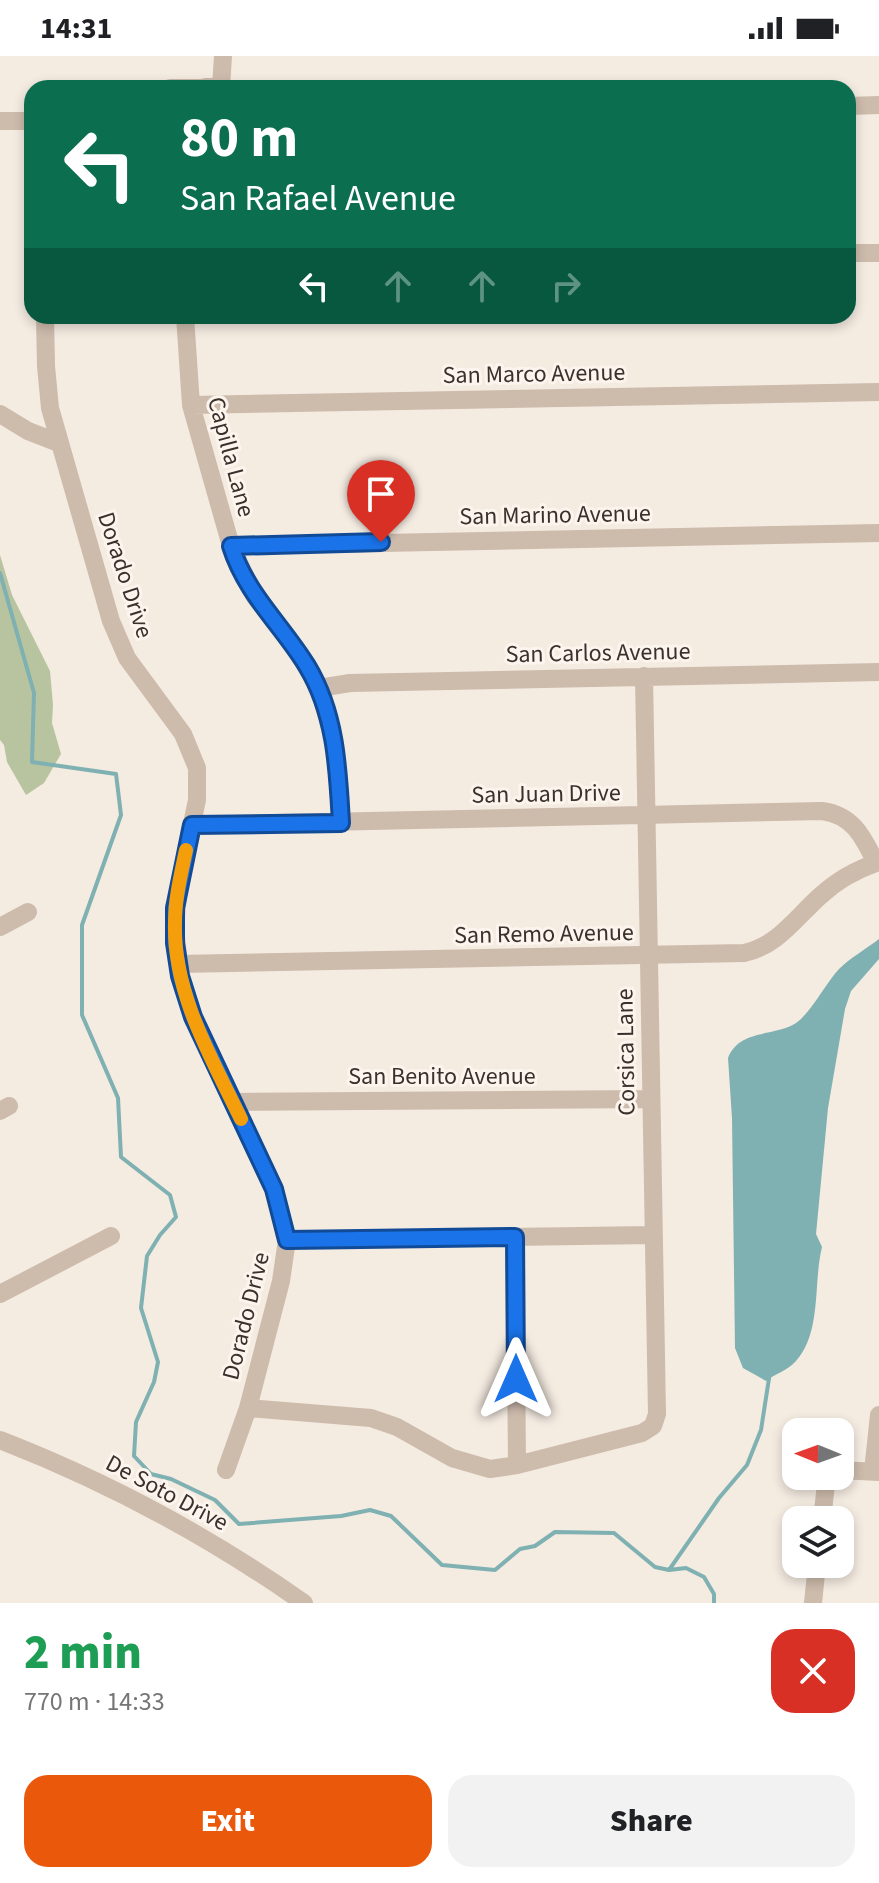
<!DOCTYPE html>
<html lang="en">
<head>
<meta charset="utf-8">
<style>
	:root { --surface:#fff; --page:#f2f2f2; --text:#202124; --muted:#757577; --accent:#ea580c }
	body { margin:0; font-family:"Source Sans 3",sans-serif; background:var(--page); color:var(--text); height:100vh; display:flex; flex-direction:column; font-size:30px; white-space:nowrap }
	* { box-sizing:border-box; margin:0 }
	p { font-size:26px; color:var(--muted) }
	.icon { flex:none; width:44px; height:44px; fill:none; stroke:currentColor; stroke-width:2; stroke-linecap:round; stroke-linejoin:round }
	.map { position:relative; height:1547px; overflow:hidden }
	.panel { display:flex; flex-direction:column; background:var(--surface); flex:1 }
	.panel>* { flex:none }
	.top-card { position:absolute; left:24px; top:24px; width:832px; height:244px; border-radius:24px; box-shadow:0 4px 12px #0003; background:#0b6e4f; color:#fff; overflow:hidden }
	.needle { width:52px; rotate:271deg }
	.tools { position:absolute; left:782px; top:1362px; display:grid; gap:16px }
	.tools a { display:grid; place-items:center; width:72px; height:72px; border-radius:16px; background:var(--surface); box-shadow:0 4px 12px #0003; font-size:40px }
	.pin { position:absolute; display:grid; place-items:center; width:68px; height:68px; color:#fff; margin:-82px -34px; border-radius:50% 50% 50% 0; rotate:-45deg; box-shadow:0 0 8px #0007 }
	.pin .icon { rotate:45deg }
	.me { position:absolute; width:88px; margin:-44px; rotate:0deg; stroke-linejoin:round; filter:drop-shadow(0 0 6px #0008) }
	.turn { display:flex; align-items:center; gap:28px; height:168px; padding:0 24px; font-size:36px }
	.turn .icon { width:104px; height:104px; stroke-width:2.5 }
	.turn b { display:block; font-size:56px; line-height:68px }
	.lanes { display:flex; align-items:center; height:76px; padding:0 24px; background:#0003; justify-content:center; gap:40px; direction:ltr }
	.lanes .off { opacity:.35 }
	.round { display:grid; place-items:center; flex:none; width:84px; height:84px; border-radius:24px; background:var(--page) }
	.headline { display:flex; align-items:center; justify-content:space-between; height:136px; padding:0 24px }
	h1 { font-size:48px; font-weight:800; line-height:60px; color:#1e9e55 }
	.action { display:flex; gap:16px; margin-top:auto; padding:16px 24px }
	.action a { flex:1; height:92px; border-radius:24px; background:var(--accent); color:#fff; font-size:32px; font-weight:800; line-height:92px; text-align:center }
	.action a+a { background:var(--page); color:var(--text) }
	.status { display:flex; justify-content:space-between; align-items:center; height:56px; padding:0 40px; background:var(--surface); direction:ltr }
	.status svg { height:22px; fill:currentColor }
	.map>svg:first-child { display:block }
	.green { fill:#b8c4a0 }
	.water { fill:#7fb0b2 }
	.lines { fill:none; stroke-linecap:round; stroke-linejoin:round }
	.stream { stroke:#7fb0b2; stroke-width:4 }
	.minor { stroke:#cdbbac; stroke-width:18 }
	.route-casing { stroke:#114b97; stroke-width:20 }
	.route { stroke:#1a73e8; stroke-width:14 }
	.slow { stroke:#f59e0b; stroke-width:14 }
	.labels { text-anchor:middle; dominant-baseline:central; stroke-width:6; stroke-linejoin:round; paint-order:stroke }
	.street-label { font-size:24px; fill:#3b302b; stroke:#fbf5ee }
</style>
</head>
<body>
<div class="status"><b>14:31</b><svg viewBox="0 0 49 12"><path d="M0 12V9h3v3zM5 12V6h3v6zM10 12V3h3v9zM15 12V0h3v12zM26 1h20v11H26zM47 4h2v5h-2z"/></svg></div>
<div class="map">
<svg width="879" height="1547" viewBox="0 0 879 1547">
	<rect width="100%" height="100%" fill="#f4ebe1"/>
	<!-- green -->
	<path class="green" d="M0,499L12,539L50,615L53,649L52,667L61,698L44,727L26,739L7,706L4,689L0,684Z"/>
	<!-- water -->
	<path class="water" d="M879,883V903L851,935L845,953L828,1052L816,1178L822,1191C813,1227 822,1276 796,1305C786,1316 774,1318 766,1325L743,1312L735,1292L732,1062L728,1002C739,973 774,981 796,967C810,958 826,927 839,913C850,902 866,893 879,883Z"/>
	<g class="lines">
		<!-- stream -->
		<path class="stream" d="M0,517L34,637L32,706L116,718L121,759L82,869V959L118,1042L121,1101L170,1139L176,1161L160,1179L147,1200L141,1252L158,1306L154,1326L136,1366L134,1400L151,1418L171,1423L215,1444L239,1468L341,1460L370,1454L391,1460L442,1509L495,1514L520,1493L535,1490L555,1476L614,1477L655,1511L669,1514L686,1512L704,1521L714,1538V1547
			M669,1514L719,1442L747,1409L761,1374L770,1316"/>
		<!-- minor -->
		<path class="minor" d="M205,31H221L223,0
			M170,32H205
			M848,50L879,49
			M0,65H32
			M848,197H879
			M45,260L46,310L50,352L111,565L127,602L183,678L197,712V744L179,829L175,871L180,920L193,961L274,1133L287,1184L281,1225L248,1352L226,1414
			M185,260L191,349L231,490L255,541L293,589L319,632L335,690L341,767
			M191,349L879,336
			M0,358L28,375L59,387
			M231,490L879,477
			M319,632L350,627L879,616
			M192,769L822,755C853,759 863,781 876,807
			M0,871L28,856
			M178,908L744,897C777,890 795,863 819,841C836,825 857,813 879,806
			M233,1046L651,1043
			M0,1055L9,1050
			M515,1181L517,1409
			M287,1184L652,1179
			M0,1238L111,1180
			M248,1352L371,1362L397,1371L452,1402L490,1413L517,1409L642,1377L653,1370L657,1358L644,620
			M0,1384C108,1426 210,1481 304,1547
			M840,1414L879,1416
			M873,1415L879,1359
			M822,1464L826,1428L830,1420
			M813,1547L817,1508"/>
	</g>
	<g class="lines">
		<!-- route casing -->
		<g class="route-casing">
			<path id="route" d="M381,486L231,490C246,538 282,569 307,610C336,658 338,713 341,767L192,769L175,852V887L180,920L193,961L274,1133L287,1184L515,1181L516,1323"/>
		</g>
		<!-- route -->
		<use href="#route" class="route"/>
		<!-- slow -->
		<path class="slow" d="M186,794C181,818 175,842 175,867C173,937 211,1001 241,1063"/>
	</g>
	<g class="labels">
		<!-- street labels -->
		<g class="street-label">
			<text transform="translate(534 318) rotate(-1)">San Marco Avenue</text>
			<text transform="translate(231 401) rotate(75)">Capilla Lane</text>
			<text transform="translate(555 459) rotate(-1)">San Marino Avenue</text>
			<text transform="translate(125 519) rotate(72)">Dorado Drive</text>
			<text transform="translate(598 597) rotate(-1)">San Carlos Avenue</text>
			<text transform="translate(546 738) rotate(-1)">San Juan Drive</text>
			<text transform="translate(544 878) rotate(-1)">San Remo Avenue</text>
			<text transform="translate(626 996) rotate(-91)">Corsica Lane</text>
			<text x="442" y="1020">San Benito Avenue</text>
			<text transform="translate(246 1260) rotate(-76)">Dorado Drive</text>
			<text transform="translate(167 1437) rotate(28)">De Soto Drive</text>
		</g>
	</g>
</svg>
<div class="tools">
<a><svg class="needle" viewBox="-14 -14 28 28"><path d="M0-13l5 13h-10z" fill="#e53935"/><path d="M0 13l5-13h-10z" fill="#757577"/></svg></a>
<a><svg class="icon" aria-label="layers" viewBox="0 0 24 24"><path d="M12 4l9 5-9 5-9-5zM3 14l9 5 9-5"/></svg></a>
</div>
<div class="pin" style="left:381px;top:486px;background:#d93025"><svg class="icon" aria-label="arrive" viewBox="0 0 24 24"><path d="M6 21V4h12l-3 4 3 4H6"/></svg></div>
<svg class="me" style="left:516px;top:1323px" viewBox="-20 -20 40 40"><path d="M0-17L14 15 0 8-14 15z" fill="#1a73e8" stroke="#fff" stroke-width="4"/></svg>
<div class="top-card">
<div class="turn"><svg class="icon" aria-label="left" viewBox="0 0 24 24"><path d="M17 20v-9H6M10 6l-5 5 5 5"/></svg><div><b>80 m</b>San Rafael Avenue</div></div>
<div class="lanes"><svg class="icon" aria-label="left" viewBox="0 0 24 24"><path d="M17 20v-9H6M10 6l-5 5 5 5"/></svg><svg class="icon off" aria-label="ahead" viewBox="0 0 24 24"><path d="M12 20V5M6 11l6-6 6 6"/></svg><svg class="icon off" aria-label="ahead" viewBox="0 0 24 24"><path d="M12 20V5M6 11l6-6 6 6"/></svg><svg class="icon off" aria-label="right" viewBox="0 0 24 24"><path d="M7 20v-9h11M14 6l5 5-5 5"/></svg></div>
</div>
</div>
<section class="panel">
<div class="headline"><div><h1>2 min</h1><p>770 m · 14:33</p></div><a class="round" style="background:#d93025;color:#fff"><svg class="icon" aria-label="close" viewBox="0 0 24 24"><path d="M6 6l12 12M18 6L6 18"/></svg></a></div>
<div class="action"><a>Exit</a><a>Share</a></div>
</section>
</body>
</html>
